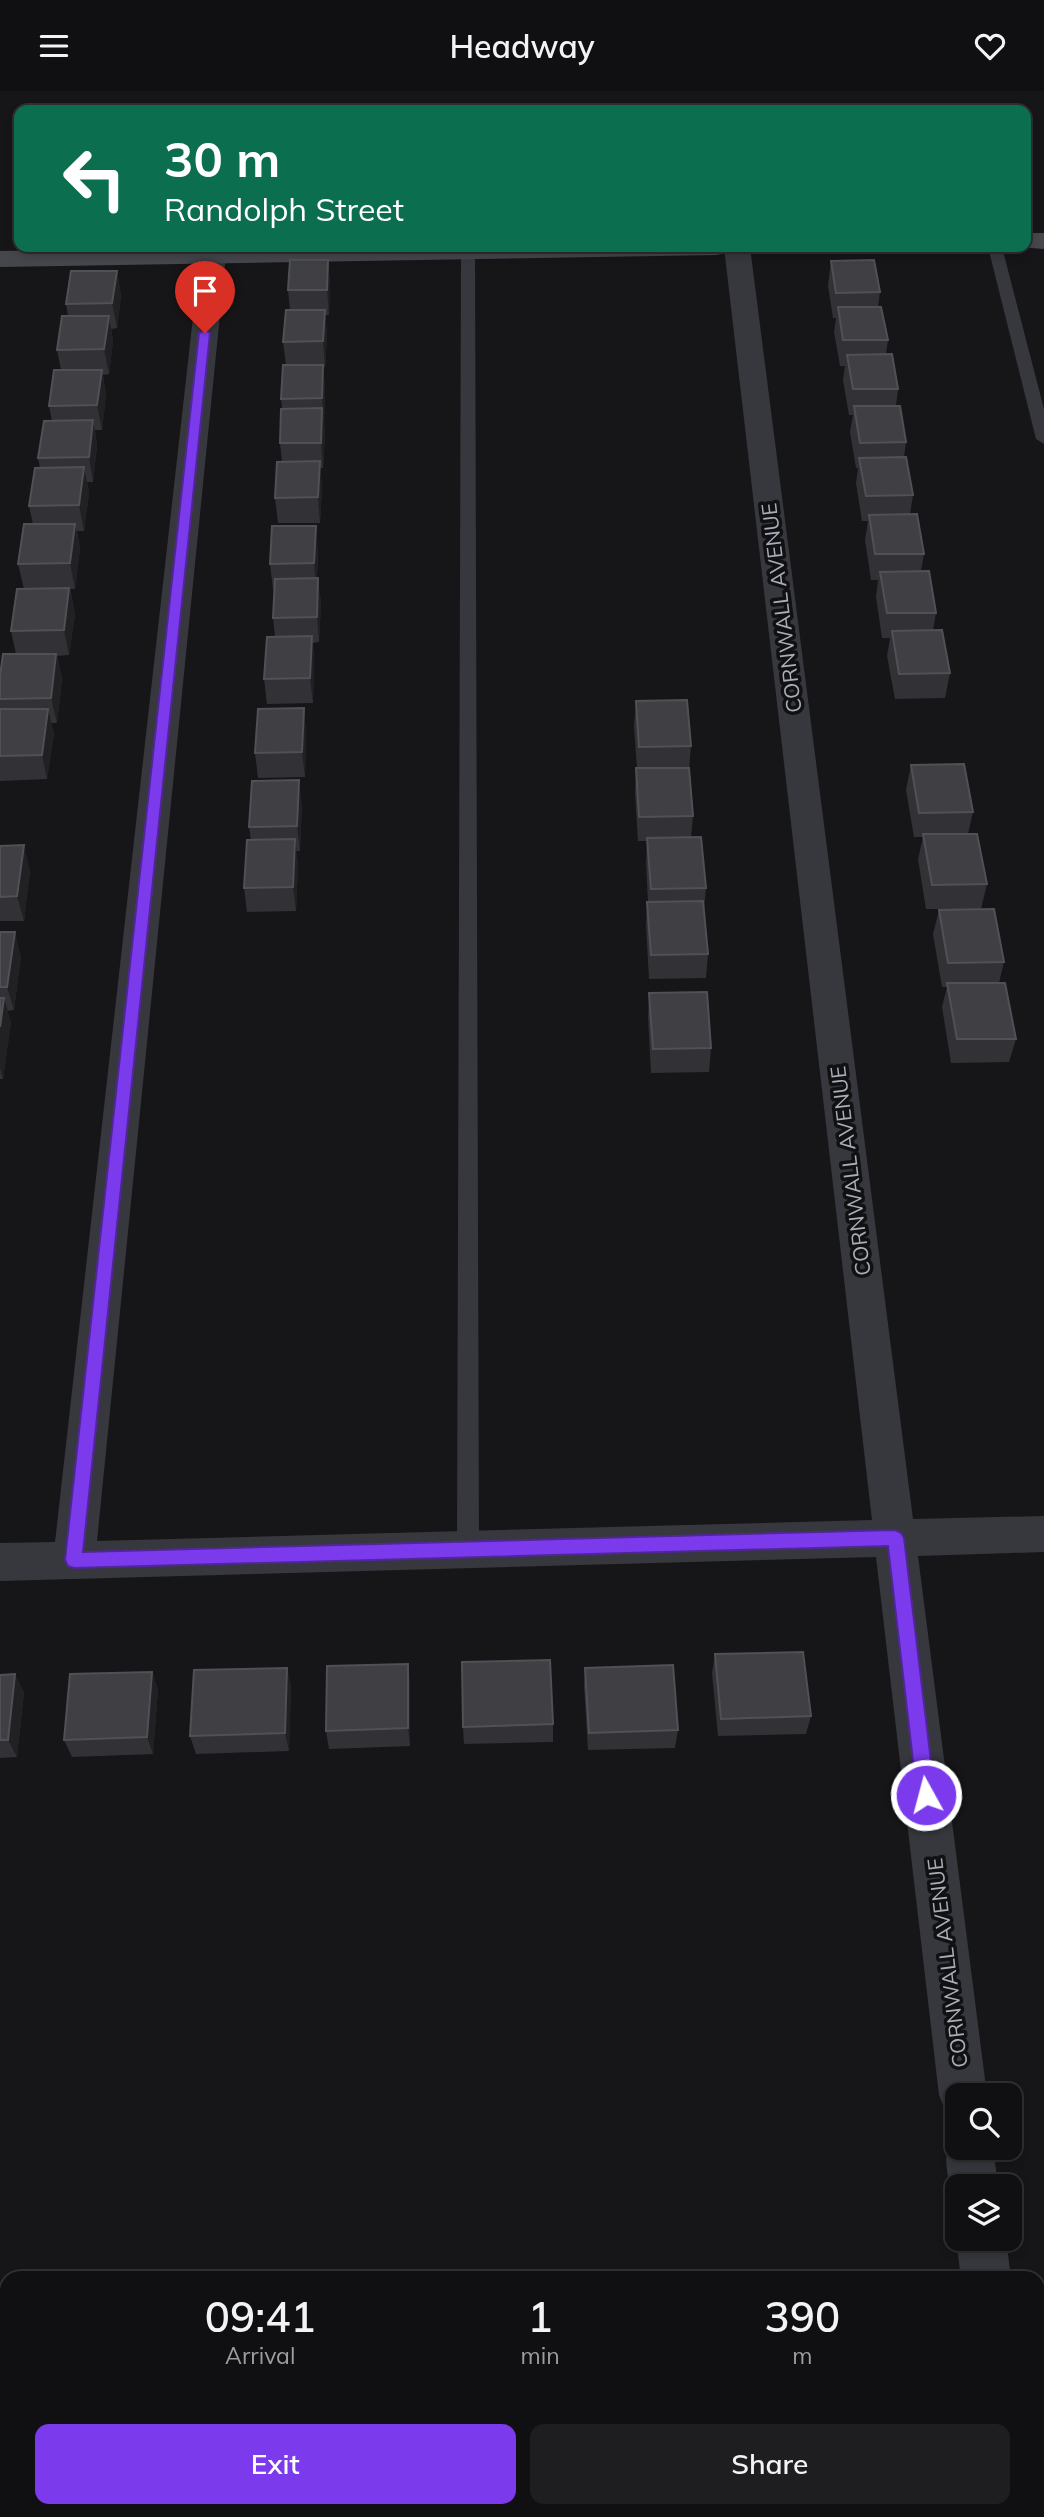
<!DOCTYPE html>
<html lang="en">
<head>
<meta charset="utf-8">
<style>
	:root { --surface:#101012; --page:#1e1e20; --text:#f1f3f6; --muted:#9c9d9f; --line:#303032; --accent:#7c3aed }
	body { margin:0; font-family:Mulish,sans-serif; background:var(--page); color:var(--text); height:100vh; display:flex; flex-direction:column; font-size:26px; white-space:nowrap }
	* { box-sizing:border-box; margin:0 }
	p { font-size:23px; color:var(--muted) }
	.icon { flex:none; width:38px; height:38px; fill:none; stroke:currentColor; stroke-width:2; stroke-linecap:round; stroke-linejoin:round }
	.map { position:relative; flex:1; overflow:hidden }
	.sheet { position:absolute; left:0px; top:2180px; width:1045px; height:247px; display:flex; flex-direction:column; background:var(--surface); border-radius:21px 21px 0 0; box-shadow:0 4px 10px #0003,0 0 0 2px var(--line) }
	.sheet>* { flex:none }
	.top-card { position:absolute; left:14px; top:14px; width:1017px; height:147px; border-radius:14px; box-shadow:0 4px 10px #0003,0 0 0 2px var(--line); background:#0b6e4f; color:#fff; overflow:hidden }
	.buttons { position:absolute; left:945px; top:1992px; display:grid; gap:14px }
	.buttons a { display:grid; place-items:center; width:77px; height:77px; border-radius:14px; background:var(--surface); box-shadow:0 4px 10px #0003,0 0 0 2px var(--line); font-size:35px }
	.pin { position:absolute; display:grid; place-items:center; width:60px; height:60px; color:#fff; margin:-72px -30px; border-radius:50% 50% 50% 0; rotate:-45deg; box-shadow:0 0 7px #0007 }
	.pin .icon { rotate:45deg }
	.me { position:absolute; width:77px; margin:-38px; rotate:353deg; stroke-linejoin:round; filter:drop-shadow(0 0 5px #0008) }
	.turn { display:flex; align-items:center; gap:24px; height:147px; padding:0 35px; font-size:32px }
	.turn .icon { width:91px; height:91px; stroke-width:2.5 }
	.turn b { display:block; font-size:49px; line-height:60px }
	.eta { display:flex; justify-content:space-evenly; align-items:center; height:119px; text-align:center }
	.eta b { font-size:42px; font-weight:600; line-height:49px }
	.button { display:flex; gap:14px; margin-top:auto; padding:14px 35px }
	.button a { flex:1; height:80px; border-radius:14px; background:var(--accent); color:#fff; font-size:28px; font-weight:600; line-height:80px; text-align:center }
	.button a+a { background:var(--page); color:var(--text) }
	header { display:flex; justify-content:space-between; align-items:center; height:91px; padding:0 35px; background:var(--surface); font-size:32px; font-weight:600 }
	.map>svg:first-child { display:block }
	.lines { fill:none; stroke-linecap:round; stroke-linejoin:round }
	.lane { fill:#37383d; fill-rule:evenodd }
	.street { fill:#37383d; fill-rule:evenodd }
	.secondary { fill:#45474d; fill-rule:evenodd }
	.wall { fill:#323236 }
	.shaded-wall { fill:#212124 }
	.building { fill:#3f3f44; stroke:#4f5156; stroke-width:2 }
	.route { fill:#7c3aed; stroke:#51269a; stroke-width:2 }
	.labels { text-anchor:middle; dominant-baseline:central; stroke-width:7; stroke-linejoin:round; paint-order:stroke }
	.street-label { font-size:21px; fill:#a8adb8; stroke:#111113 }
</style>
</head>
<body>
<header><svg class="icon" aria-label="menu" viewBox="0 0 24 24"><path d="M4 6h16M4 12h16M4 18h16"/></svg>Headway<svg class="icon" aria-label="heart" viewBox="0 0 24 24"><path d="M12 20l-8-8c-3-5 5-10 8-4 3-6 11-1 8 4z"/></svg></header>
<div class="map">
<svg width="1044" height="2426" viewBox="0 0 1044 2426">
	<rect width="100%" height="100%" fill="#161618"/>
	<g class="lines">
		<!-- lane -->
		<path class="lane" d="M468,156L475,160L479,1458L476,1465L468,1468L460,1465L457,1458L461,160Z
			M988,156H1002L1044,318V353L1036,348Z"/>
		<!-- street -->
		<path class="street" d="M213,156L222,158L226,164L97,1450L872,1429L724,156H750L913,1428L1044,1425V1461L918,1465L987,2004H957V2026L946,2021L939,2004L876,1466L0,1490V1452L55,1451L200,164L204,158Z
			M957,2037V2056H993L998,2095H957V2113C946,2089 942,2063 952,2039Z
			M957,2145V2147H1006L1011,2188H961L956,2147Z
			M1038,2414L1041,2426H989L988,2420H1038Z"/>
		<!-- secondary -->
		<path class="secondary" d="M1026,142H1044V158L1018,156H1026Z
			M263,156H730L726,162L717,164L0,176V160Z"/>
	</g>
	<!-- wall -->
	<path class="wall" d="M328,169L330,194L329,224H325L327,244L325,276H323L325,299L324,332L325,343L323,377H320L322,396L320,432H278L275,407L282,371L280,352L282,318L281,308L286,274L283,251L290,219L288,199Z
		M831,170L880,201L878,216L888,249L886,263L898,298L896,315L906,351L904,366L913,404L910,423L924,463L921,480L936,522L933,539L950,582L945,607L895,608L887,565L890,547H882L876,506L878,489H871L865,449L868,430H862L856,392L858,377H856L850,341L853,324H849L843,289L845,275H840L834,241L836,227H833L828,195Z
		M117,180L121,205L117,237L111,238L113,250L109,283L103,284L106,304L102,339H95L97,355L93,391H87L89,402L84,440H77L80,458L75,498H70L75,523L69,564L57,565L62,588L57,632H51L54,643L47,688L0,690V585L16,563L11,540L24,498L18,473L33,433L29,415L40,377L38,367L52,330L49,315L61,279L57,259L68,225L66,213Z
		M318,460L317,487L321,512L319,551L313,552L314,571L313,612L267,613L264,588L275,546L273,527L274,498H273L270,473Z
		M636,610L691,655L689,680L693,725L691,747L706,797L704,818L708,863L706,887L649,888L646,835L647,811H648L646,772L647,750H638L635,702L636,677H637L634,635Z
		M304,617L306,642L305,686L258,687L255,662Z
		M911,674L973,721L968,743L987,793L981,818H926L918,768L923,746H914L906,699Z
		M302,714L300,760H296L298,772L296,820L247,821L244,797L251,749L249,736Z
		M0,755L30,779L24,830H0Z
		M939,819L1004,871L999,892L1016,948L1009,971L951,972L942,916L947,896H942L933,843Z
		M0,841L21,865L14,919L7,920L11,931L3,988H0Z
		M649,902L711,957L709,981L651,982L648,926Z
		M715,1563L811,1625L806,1643L718,1645L712,1582Z
		M287,1577L291,1596L289,1660L196,1663L190,1645Z
		M585,1577L678,1639L675,1657L588,1659L584,1595Z
		M152,1581L158,1599L153,1663L72,1666L64,1649Z
		M0,1584L24,1601L17,1666L0,1667Z
		M410,1591V1655L329,1658L326,1640Z
		M553,1633V1651L464,1653L463,1636Z"/>
	<!-- shaded-wall -->
	<path class="shaded-wall" d="M328,169L330,194L329,224L327,199Z
		M117,180L121,205L117,237L112,212Z
		M325,219L327,244L325,276L323,250Z
		M109,225L113,250L109,283L104,258Z
		M323,274L325,299L324,332L322,307Z
		M102,279L106,304L102,339L97,314Z
		M322,317L325,343L323,377L321,352Z
		M93,329L97,355L93,391L89,366Z
		M320,370L322,396L320,432L318,406Z
		M84,376L89,402L84,440L79,414Z
		M75,433L80,458L75,498L70,472Z
		M316,435L318,460L316,497L314,472Z
		M318,487L321,512L319,551L317,526Z
		M69,497L75,523L69,564L64,539Z
		M312,545L314,571L313,612L310,587Z
		M56,563L62,588L57,632L51,607Z
		M304,617L306,642L305,686L302,661Z
		M48,618L54,643L47,688L42,664Z
		M299,689L302,714L300,760L297,735Z
		M295,748L298,772L296,820L293,796Z
		M24,754L30,779L24,830L17,805Z
		M15,841L21,865L14,919L7,896Z
		M4,907L11,931L3,988L0,977V936Z
		M408,1573L410,1591V1655L408,1637Z
		M287,1577L291,1596L289,1660L285,1642Z
		M152,1581L158,1599L153,1663L147,1646Z
		M15,1583L24,1601L17,1666L8,1649Z"/>
	<!-- building -->
	<path class="building" d="M290,169H328L327,199H288Z
		M874,169L880,201L836,202L831,170Z
		M71,180H117L112,212L66,213Z
		M838,216H881L888,249H843Z
		M286,219H325L323,250L283,251Z
		M62,225H109L104,258L57,259Z
		M892,263L898,298H853L847,264Z
		M283,274H323L322,307L281,308Z
		M54,279H102L97,314L49,315Z
		M854,315H900L906,351L860,352Z
		M322,317L321,352H280L281,318Z
		M93,329L89,366L38,367L44,330Z
		M906,366L913,404L866,405L859,367Z
		M320,370L318,406L275,407L277,371Z
		M84,376L79,414L29,415L35,377Z
		M917,423L924,463H875L869,424Z
		M24,433H75L70,472L18,473Z
		M272,435H316L314,472L270,473Z
		M929,480L936,522H887L880,481Z
		M318,487L317,526L273,527L275,488Z
		M69,497L64,539L11,540L17,498Z
		M942,539L950,582L899,583L892,540Z
		M312,545L310,587L264,588L267,546Z
		M3,563H56L51,607L0,608V585Z
		M687,609L691,655L639,656L636,610Z
		M304,617L302,661L255,662L258,618Z
		M0,618H48L42,664L0,665Z
		M964,673L973,721L919,722L911,674Z
		M636,677H689L693,725L639,726Z
		M299,689L297,735L249,736L252,690Z
		M923,743H977L987,793L932,794Z
		M701,746L706,797L651,798L647,747Z
		M295,748L293,796L244,797L247,749Z
		M24,754L17,805L0,806V755Z
		M703,810L708,863L651,864L647,811Z
		M994,818L1004,871L948,872L939,819Z
		M0,841H15L7,896H0Z
		M947,892H1005L1016,948H957Z
		M707,901L711,957L653,958L649,902Z
		M0,907H4L0,936Z
		M803,1561L811,1625L721,1628L715,1563Z
		M550,1569L553,1633L463,1636L462,1571Z
		M408,1573V1637L326,1640L327,1575Z
		M673,1574L678,1639L589,1642L585,1577Z
		M287,1577L285,1642L190,1645L194,1579Z
		M152,1581L147,1646L64,1649L70,1583Z
		M15,1583L8,1649H0V1584Z"/>
	<!-- route -->
	<path class="route" d="M205,239L210,242L83,1461L895,1439L901,1442L904,1447L935,1704L933,1710L926,1712L920,1710L917,1704L888,1455L74,1477L68,1475L65,1469L199,242Z"/>
	<g class="labels">
		<!-- street labels -->
		<g class="street-label">
			<text transform="translate(781 517) rotate(-97)">CORNWALL AVENUE</text>
			<text transform="translate(850 1080) rotate(-97)">CORNWALL AVENUE</text>
			<text transform="translate(947 1872) rotate(-97)">CORNWALL AVENUE</text>
		</g>
	</g>
</svg>
<div class="buttons">
<a><svg class="icon" aria-label="search" viewBox="0 0 24 24"><circle cx="10" cy="10" r="6"/><path d="M15 15l6 6"/></svg></a>
<a><svg class="icon" aria-label="layers" viewBox="0 0 24 24"><path d="M12 4l9 5-9 5-9-5zM3 14l9 5 9-5"/></svg></a>
</div>
<div class="pin" style="left:205px;top:242px;background:#d93025"><svg class="icon" aria-label="arrive" viewBox="0 0 24 24"><path d="M6 21V4h12l-3 4 3 4H6"/></svg></div>
<svg class="me" style="left:926px;top:1704px" viewBox="-20 -20 40 40"><circle r="17" fill="#7c3aed" stroke="#fff" stroke-width="3"/><path d="M0-11L8 9 0 5-8 9z" fill="#fff"/></svg>
<div class="top-card">
<div class="turn"><svg class="icon" aria-label="left" viewBox="0 0 24 24"><path d="M17 20v-9H6M10 6l-5 5 5 5"/></svg><div><b>30 m</b>Randolph Street</div></div>
</div>
<section class="sheet">
<div class="eta">
<div><b>09:41</b><p>Arrival</p></div>
<div><b>1</b><p>min</p></div>
<div><b>390</b><p>m</p></div>
</div>
<div class="button"><a>Exit</a><a>Share</a></div>
</section>
</div>
</body>
</html>
